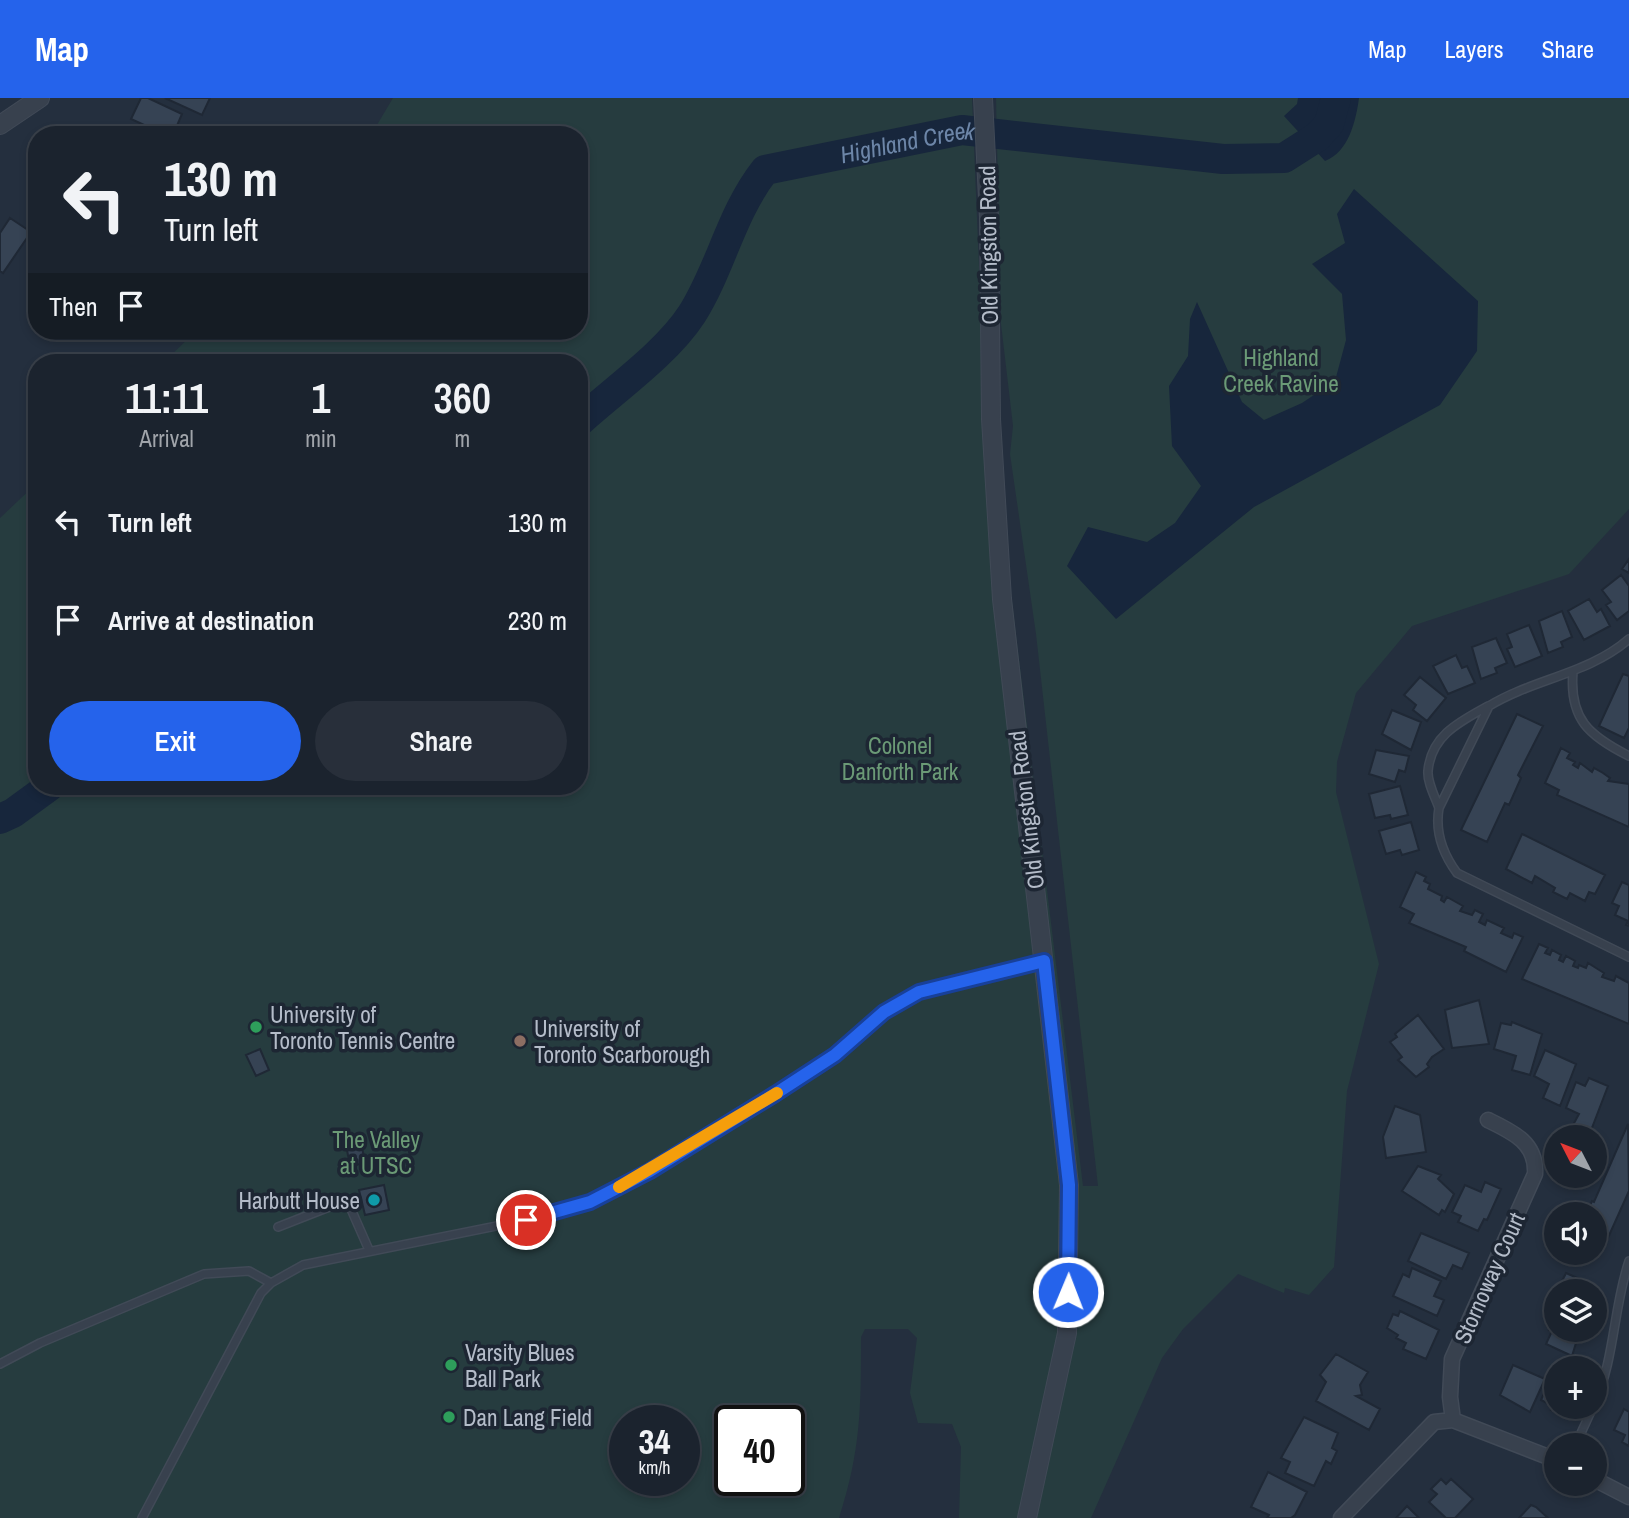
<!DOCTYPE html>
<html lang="en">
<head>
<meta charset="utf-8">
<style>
	:root { --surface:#1b232e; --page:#282f3a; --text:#f1f3f6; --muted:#a0a4aa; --line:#39404a; --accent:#2563eb }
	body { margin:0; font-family:"Archivo Narrow",sans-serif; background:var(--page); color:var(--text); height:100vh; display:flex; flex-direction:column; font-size:26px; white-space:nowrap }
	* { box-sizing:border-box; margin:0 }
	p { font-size:23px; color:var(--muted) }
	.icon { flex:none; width:38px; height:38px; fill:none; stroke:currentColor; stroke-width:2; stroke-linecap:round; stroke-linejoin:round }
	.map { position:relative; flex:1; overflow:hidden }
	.drawer { position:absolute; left:28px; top:256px; width:560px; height:441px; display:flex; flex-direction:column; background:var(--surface); border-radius:28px; box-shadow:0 4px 10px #0003,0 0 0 2px var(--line) }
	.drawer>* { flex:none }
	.top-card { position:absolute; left:28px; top:28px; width:560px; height:214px; border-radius:28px; box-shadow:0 4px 10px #0003,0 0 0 2px var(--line); background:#1b232e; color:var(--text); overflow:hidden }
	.needle { width:46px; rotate:312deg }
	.buttons { position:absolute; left:1544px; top:1027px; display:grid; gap:14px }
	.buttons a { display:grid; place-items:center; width:63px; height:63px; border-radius:50%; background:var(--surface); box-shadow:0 4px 10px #0003,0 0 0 2px var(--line); font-size:35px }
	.speed { position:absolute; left:609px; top:1307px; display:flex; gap:14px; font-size:35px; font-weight:700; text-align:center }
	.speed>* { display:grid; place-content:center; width:91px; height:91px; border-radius:50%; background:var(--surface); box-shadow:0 4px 10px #0003,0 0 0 2px var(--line); line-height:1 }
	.speed small { font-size:18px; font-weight:400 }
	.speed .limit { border:4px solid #111; border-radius:10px; background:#fff; color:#111 }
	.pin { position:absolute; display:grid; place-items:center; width:60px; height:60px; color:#fff; margin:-30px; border:4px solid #fff; border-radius:50%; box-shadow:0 2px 7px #0007 }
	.me { position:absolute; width:77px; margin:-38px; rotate:1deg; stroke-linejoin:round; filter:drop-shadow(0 0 5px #0008) }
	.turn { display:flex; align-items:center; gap:24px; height:147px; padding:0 21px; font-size:32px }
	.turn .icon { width:91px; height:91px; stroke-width:2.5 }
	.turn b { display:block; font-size:49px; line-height:60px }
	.then { display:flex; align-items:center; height:66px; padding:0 21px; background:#0003; gap:14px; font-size:26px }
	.eta { display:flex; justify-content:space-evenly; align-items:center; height:119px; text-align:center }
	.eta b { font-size:42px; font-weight:600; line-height:49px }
	.primary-button { display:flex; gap:14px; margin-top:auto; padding:14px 21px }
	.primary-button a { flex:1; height:80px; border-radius:42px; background:var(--accent); color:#fff; font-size:28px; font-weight:600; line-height:80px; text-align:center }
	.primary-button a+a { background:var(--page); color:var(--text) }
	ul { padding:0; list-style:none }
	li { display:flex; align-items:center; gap:21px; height:98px; padding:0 21px }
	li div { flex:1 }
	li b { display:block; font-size:26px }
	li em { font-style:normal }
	header { display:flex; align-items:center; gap:42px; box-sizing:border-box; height:98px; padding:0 35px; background:var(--accent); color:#fff }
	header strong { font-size:33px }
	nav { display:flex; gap:38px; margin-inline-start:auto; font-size:24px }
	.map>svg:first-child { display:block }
	.green { fill:#263c3f; fill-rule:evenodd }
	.water { fill:#17263c }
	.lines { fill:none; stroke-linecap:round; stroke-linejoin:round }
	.river { stroke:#17263c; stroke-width:30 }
	.building { fill:#364354; stroke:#1f2835; stroke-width:2 }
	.service-casing { stroke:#414a57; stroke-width:10 }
	.minor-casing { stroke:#414a57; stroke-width:17 }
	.tertiary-casing { stroke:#414a57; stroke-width:20 }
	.service { stroke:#38414e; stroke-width:7 }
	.minor { stroke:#38414e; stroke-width:14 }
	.tertiary { stroke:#38414e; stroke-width:18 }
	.route-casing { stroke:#184099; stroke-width:18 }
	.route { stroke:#2563eb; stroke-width:12 }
	.slow { stroke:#f59e0b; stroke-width:12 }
	.leisure-dot { fill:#2e9e5b; stroke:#1d2633; stroke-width:2.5 }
	.education-dot { fill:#8d6e63; stroke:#1d2633; stroke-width:2.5 }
	.culture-dot { fill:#0f9aa8; stroke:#1d2633; stroke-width:2.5 }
	.labels { text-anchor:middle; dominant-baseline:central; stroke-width:7; stroke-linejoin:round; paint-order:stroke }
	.street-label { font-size:23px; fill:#b4bcc9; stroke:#1d2633 }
	.park-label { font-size:23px; fill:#6b9a76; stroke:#1d2633 }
	.poi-label { font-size:23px; fill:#b4bcc9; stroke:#1d2633; text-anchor:start }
	.water-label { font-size:24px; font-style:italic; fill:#6d86a8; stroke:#1d2633 }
</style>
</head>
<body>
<header>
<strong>Map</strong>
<nav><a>Map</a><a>Layers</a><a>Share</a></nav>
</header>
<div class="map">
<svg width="1629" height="1420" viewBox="0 0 1629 1420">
	<rect width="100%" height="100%" fill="#242f3e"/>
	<!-- green -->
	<path class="green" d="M393,0H972L983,265L1083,1088H1098L1036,536L1010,356L1013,328L1001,226L996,0H1629V411L1569,476L1412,528L1356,595L1337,664L1336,694L1379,866L1347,993L1334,1169L1309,1197L1285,1190L1284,1195L1238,1176L1183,1231L1162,1260L1091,1420H959L961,1349L952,1326L918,1325L910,1295L917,1240L908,1231H865L861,1239C861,1309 861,1352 839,1420H0V420L37,385V688H579V264H164L196,233H579V37H371ZM625,1323H684V1382H625ZM730,1323H789V1382H730Z"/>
	<!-- water -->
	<path class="water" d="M1298,0H1359C1356,22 1349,54 1325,63L1284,18L1297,6Z
		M1354,91L1478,203L1477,253L1440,307L1254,409L1116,521L1067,468L1088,429L1147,444L1175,425L1201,388L1172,348L1169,288L1188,258L1190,221L1197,204L1242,304L1264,322L1302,305L1335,283L1346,242L1342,196L1312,166L1345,145L1337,116Z"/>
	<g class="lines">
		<!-- river -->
		<g class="river">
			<path id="s1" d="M579,324C614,292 666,256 692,216C721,170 731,115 765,72L962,32L1223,61L1284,60L1317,39L1329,26L1336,0"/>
			<path d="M0,721L13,715L50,688"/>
		</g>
	</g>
	<!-- building -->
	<path class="building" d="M141,0H148L182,16L173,37H166L131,21Z
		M165,0H210L202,17Z
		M130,31L144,37H127Z
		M10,120L31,134L3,175L0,173V135Z
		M1629,461V475L1622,471Z
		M1621,477L1629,488V513L1617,522L1606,507L1611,504L1602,492Z
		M1589,501L1597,514L1601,511L1610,528L1584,542L1568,513Z
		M1562,513L1572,539L1561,544L1563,549L1548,555L1539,523Z
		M1529,527L1542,558L1515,569L1507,551L1512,549L1507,536Z
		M1496,540L1507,565L1495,570L1497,575L1481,581L1472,549Z
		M1456,557L1462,570L1467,568L1475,585L1448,596L1433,568Z
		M1623,576L1629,578V630L1624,640L1599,628Z
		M1420,579L1446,600L1427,623L1413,612L1416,607L1404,597Z
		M1392,612L1421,624L1411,652L1382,636Z
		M1517,616L1543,628L1518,677L1521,680L1509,707L1505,705L1487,744L1461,732Z
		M1561,650L1570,655L1567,660L1575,664L1573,667L1578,670L1580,665L1592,674L1594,670L1603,675L1610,680L1608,683L1629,686V729L1557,697L1559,692L1545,685Z
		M1376,652L1409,658L1405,674L1399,672L1395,684L1369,676Z
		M1400,688L1408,717L1391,721L1390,717L1375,720L1369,696Z
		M1411,724L1419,752L1402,757L1400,752L1386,756L1379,733Z
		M1522,736L1605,777L1595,796L1589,794L1585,803L1570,795L1567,801L1553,794L1555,790L1535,778L1532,785L1506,771Z
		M1416,774L1426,779L1424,783L1430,786L1428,791L1442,798L1441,802L1444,804L1447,799L1463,808L1460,813L1472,817L1475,812L1483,816L1479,824L1485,827L1487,822L1504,830L1501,835L1512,840L1514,835L1523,839L1506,874L1464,853L1466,849L1409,825L1414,816L1400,809Z
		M1622,784L1629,787V828L1626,827L1628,823L1615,817L1619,808L1612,805Z
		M1539,846L1548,850L1545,855L1550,857L1552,852L1561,857L1559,862L1563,864L1566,858L1575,863L1573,868L1578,870L1579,867L1586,870L1588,865L1604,875L1602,879L1614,883L1616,878L1629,885V926L1522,881Z
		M1479,902L1489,946L1452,950L1445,912Z
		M1418,917L1444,951L1432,959L1427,966L1429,969L1416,979L1398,962L1402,959L1390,944L1397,939L1395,936Z
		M1512,924L1542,936L1530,977L1512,972L1516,958L1494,951L1501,925L1511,927Z
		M260,951L269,972L256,978L246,957Z
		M1545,952L1576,966L1560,1008L1543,1000L1549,986L1534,978Z
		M1589,980L1608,988L1590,1035L1573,1027L1579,1016L1566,1010L1576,984L1585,988Z
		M1395,1008L1420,1017L1426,1054L1386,1060L1383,1039Z
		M1628,1026L1629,1093L1607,1142L1594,1136V1116H1586L1592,1103L1594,1104Z
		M362,1049L365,1065L350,1068L347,1052Z
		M1418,1068L1441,1077L1438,1081L1454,1096L1445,1114L1442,1112L1439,1117L1402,1093Z
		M1485,1084L1501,1091L1487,1122L1484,1121L1478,1133L1458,1124L1461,1118L1452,1114L1465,1087L1481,1094Z
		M384,1087L389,1112L365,1117L359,1092Z
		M1421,1135L1469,1155L1462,1171L1453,1167L1446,1181L1408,1163Z
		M1412,1170L1441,1183L1434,1198L1444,1202L1437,1218L1393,1198L1403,1176L1409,1179Z
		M1566,1175L1591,1186L1588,1194H1560L1559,1189Z
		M1556,1210V1232H1580L1572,1258L1546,1246L1552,1233L1549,1232Z
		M1400,1213L1439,1232L1426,1261L1403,1251L1406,1245L1396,1240L1398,1237L1387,1230L1393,1216L1398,1218Z
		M1336,1256L1368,1274L1360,1287L1362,1297L1356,1298L1380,1311L1369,1332L1316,1303L1326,1284L1320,1277Z
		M1513,1267L1545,1281L1530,1314L1500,1297Z
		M1552,1277L1556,1279V1309H1573L1568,1320L1551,1312L1553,1308L1541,1302Z
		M1624,1311L1629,1314V1348L1622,1344L1625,1337L1614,1332Z
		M1304,1319L1338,1335L1332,1350L1337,1353L1331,1366L1326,1363L1314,1388L1285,1375L1290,1364L1281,1360Z
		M1268,1374L1307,1394L1295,1417L1291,1420H1267L1269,1417L1251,1409Z
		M1441,1381L1446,1386L1451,1381L1473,1401L1455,1420H1446L1429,1404L1437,1396L1431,1391Z
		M1531,1407L1536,1409L1548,1420H1519Z
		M1407,1408L1419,1420H1396Z"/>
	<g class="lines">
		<!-- service casing -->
		<g class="service-casing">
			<path id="service" d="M1629,541C1589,576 1533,581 1489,608L1439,710C1435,733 1443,756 1457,775L1629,859
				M1573,574C1569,621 1589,638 1629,658
				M1439,710C1435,699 1427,684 1428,673C1431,637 1461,623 1488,608
				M278,1129L347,1102L369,1152
				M0,1266L40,1245L204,1176L249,1173L271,1185
				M1594,1307C1615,1261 1613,1211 1629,1163
				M1575,1348L1593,1309
				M142,1420L261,1195L271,1185L303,1167L526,1122L590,1104L650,1073L775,996L835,957L884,914L919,894L1043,863"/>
		</g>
		<!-- minor casing -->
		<g class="minor-casing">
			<path id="minor" d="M1453,1322L1450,1299L1452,1261L1535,1076C1537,1045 1513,1034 1488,1022
				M1594,1381L1629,1399
				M1341,1420L1434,1324L1453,1322L1556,1362"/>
		</g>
		<!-- tertiary casing -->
		<g class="tertiary-casing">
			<path id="tertiary" d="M983,0L989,120L991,321L1002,501L1069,1087L1067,1235L1027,1420
				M0,27L40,0"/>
		</g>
		<!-- service -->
		<use href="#service" class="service"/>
		<!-- minor -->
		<use href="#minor" class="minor"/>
		<!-- tertiary -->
		<use href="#tertiary" class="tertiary"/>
	</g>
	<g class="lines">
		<!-- route casing -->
		<g class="route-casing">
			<path id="route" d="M526,1122L590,1104L650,1073L775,996L835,957L884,914L919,894L1044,863L1069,1087L1068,1194"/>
		</g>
		<!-- route -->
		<use href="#route" class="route"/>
		<!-- slow -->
		<path class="slow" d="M619,1089L777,995"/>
	</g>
	<!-- markers -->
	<g class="leisure-dot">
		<circle cx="256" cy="929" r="7"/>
		<circle cx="451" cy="1267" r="7"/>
		<circle cx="449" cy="1319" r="7"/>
	</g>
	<circle class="education-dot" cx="520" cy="943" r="7"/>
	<circle class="culture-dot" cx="374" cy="1102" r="7"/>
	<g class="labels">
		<!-- street labels -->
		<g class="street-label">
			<text transform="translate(988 147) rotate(-91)">Old Kingston Road</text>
			<text transform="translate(1026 712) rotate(-97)">Old Kingston Road</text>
			<text transform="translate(1489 1180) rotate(-66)">Stornoway Court</text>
		</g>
		<!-- park labels -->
		<g class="park-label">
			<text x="1281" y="259">Highland<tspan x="1281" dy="26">Creek Ravine</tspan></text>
			<text x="900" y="647">Colonel<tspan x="900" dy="26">Danforth Park</tspan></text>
			<text x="376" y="1041">The Valley<tspan x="376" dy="26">at UTSC</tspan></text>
		</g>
		<!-- poi labels -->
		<g class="poi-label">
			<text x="270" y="916">University of<tspan x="270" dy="26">Toronto Tennis Centre</tspan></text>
			<text x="534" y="930">University of<tspan x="534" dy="26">Toronto Scarborough</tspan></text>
			<text x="360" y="1102" text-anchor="end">Harbutt House</text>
			<text x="465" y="1254">Varsity Blues<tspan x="465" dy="26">Ball Park</tspan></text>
			<text x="463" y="1319">Dan Lang Field</text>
		</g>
		<!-- water labels -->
		<g class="water-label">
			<text stroke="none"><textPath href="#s1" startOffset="464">Highland Creek</textPath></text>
		</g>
	</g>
</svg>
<div class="buttons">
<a><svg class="needle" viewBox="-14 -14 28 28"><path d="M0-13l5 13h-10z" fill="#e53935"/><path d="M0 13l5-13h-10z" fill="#a0a4aa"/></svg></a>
<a><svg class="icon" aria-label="sound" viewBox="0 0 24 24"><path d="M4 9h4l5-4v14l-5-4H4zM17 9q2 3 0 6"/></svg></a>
<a><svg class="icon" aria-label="layers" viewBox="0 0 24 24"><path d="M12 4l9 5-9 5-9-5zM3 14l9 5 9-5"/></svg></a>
<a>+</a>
<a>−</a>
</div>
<div class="speed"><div>34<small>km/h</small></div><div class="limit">40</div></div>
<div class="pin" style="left:526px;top:1122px;background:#d93025"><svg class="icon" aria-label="arrive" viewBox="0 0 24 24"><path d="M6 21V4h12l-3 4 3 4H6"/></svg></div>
<svg class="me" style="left:1068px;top:1194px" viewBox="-20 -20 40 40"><circle r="17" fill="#2563eb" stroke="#fff" stroke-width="3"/><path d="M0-11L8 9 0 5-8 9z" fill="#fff"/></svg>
<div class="top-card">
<div class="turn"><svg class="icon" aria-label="left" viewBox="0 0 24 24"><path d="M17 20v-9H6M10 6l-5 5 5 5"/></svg><div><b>130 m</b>Turn left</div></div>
<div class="then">Then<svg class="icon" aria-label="arrive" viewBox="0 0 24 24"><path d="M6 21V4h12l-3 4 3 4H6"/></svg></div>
</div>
<section class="drawer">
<div class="eta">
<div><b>11:11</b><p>Arrival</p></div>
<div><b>1</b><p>min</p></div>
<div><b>360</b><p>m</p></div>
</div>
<ul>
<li><svg class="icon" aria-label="left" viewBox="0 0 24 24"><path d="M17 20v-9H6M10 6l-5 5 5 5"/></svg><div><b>Turn left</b></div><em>130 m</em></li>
<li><svg class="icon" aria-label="arrive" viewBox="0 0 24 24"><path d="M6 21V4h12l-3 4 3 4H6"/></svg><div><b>Arrive at destination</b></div><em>230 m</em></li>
</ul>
<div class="primary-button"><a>Exit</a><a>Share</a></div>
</section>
</div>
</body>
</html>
